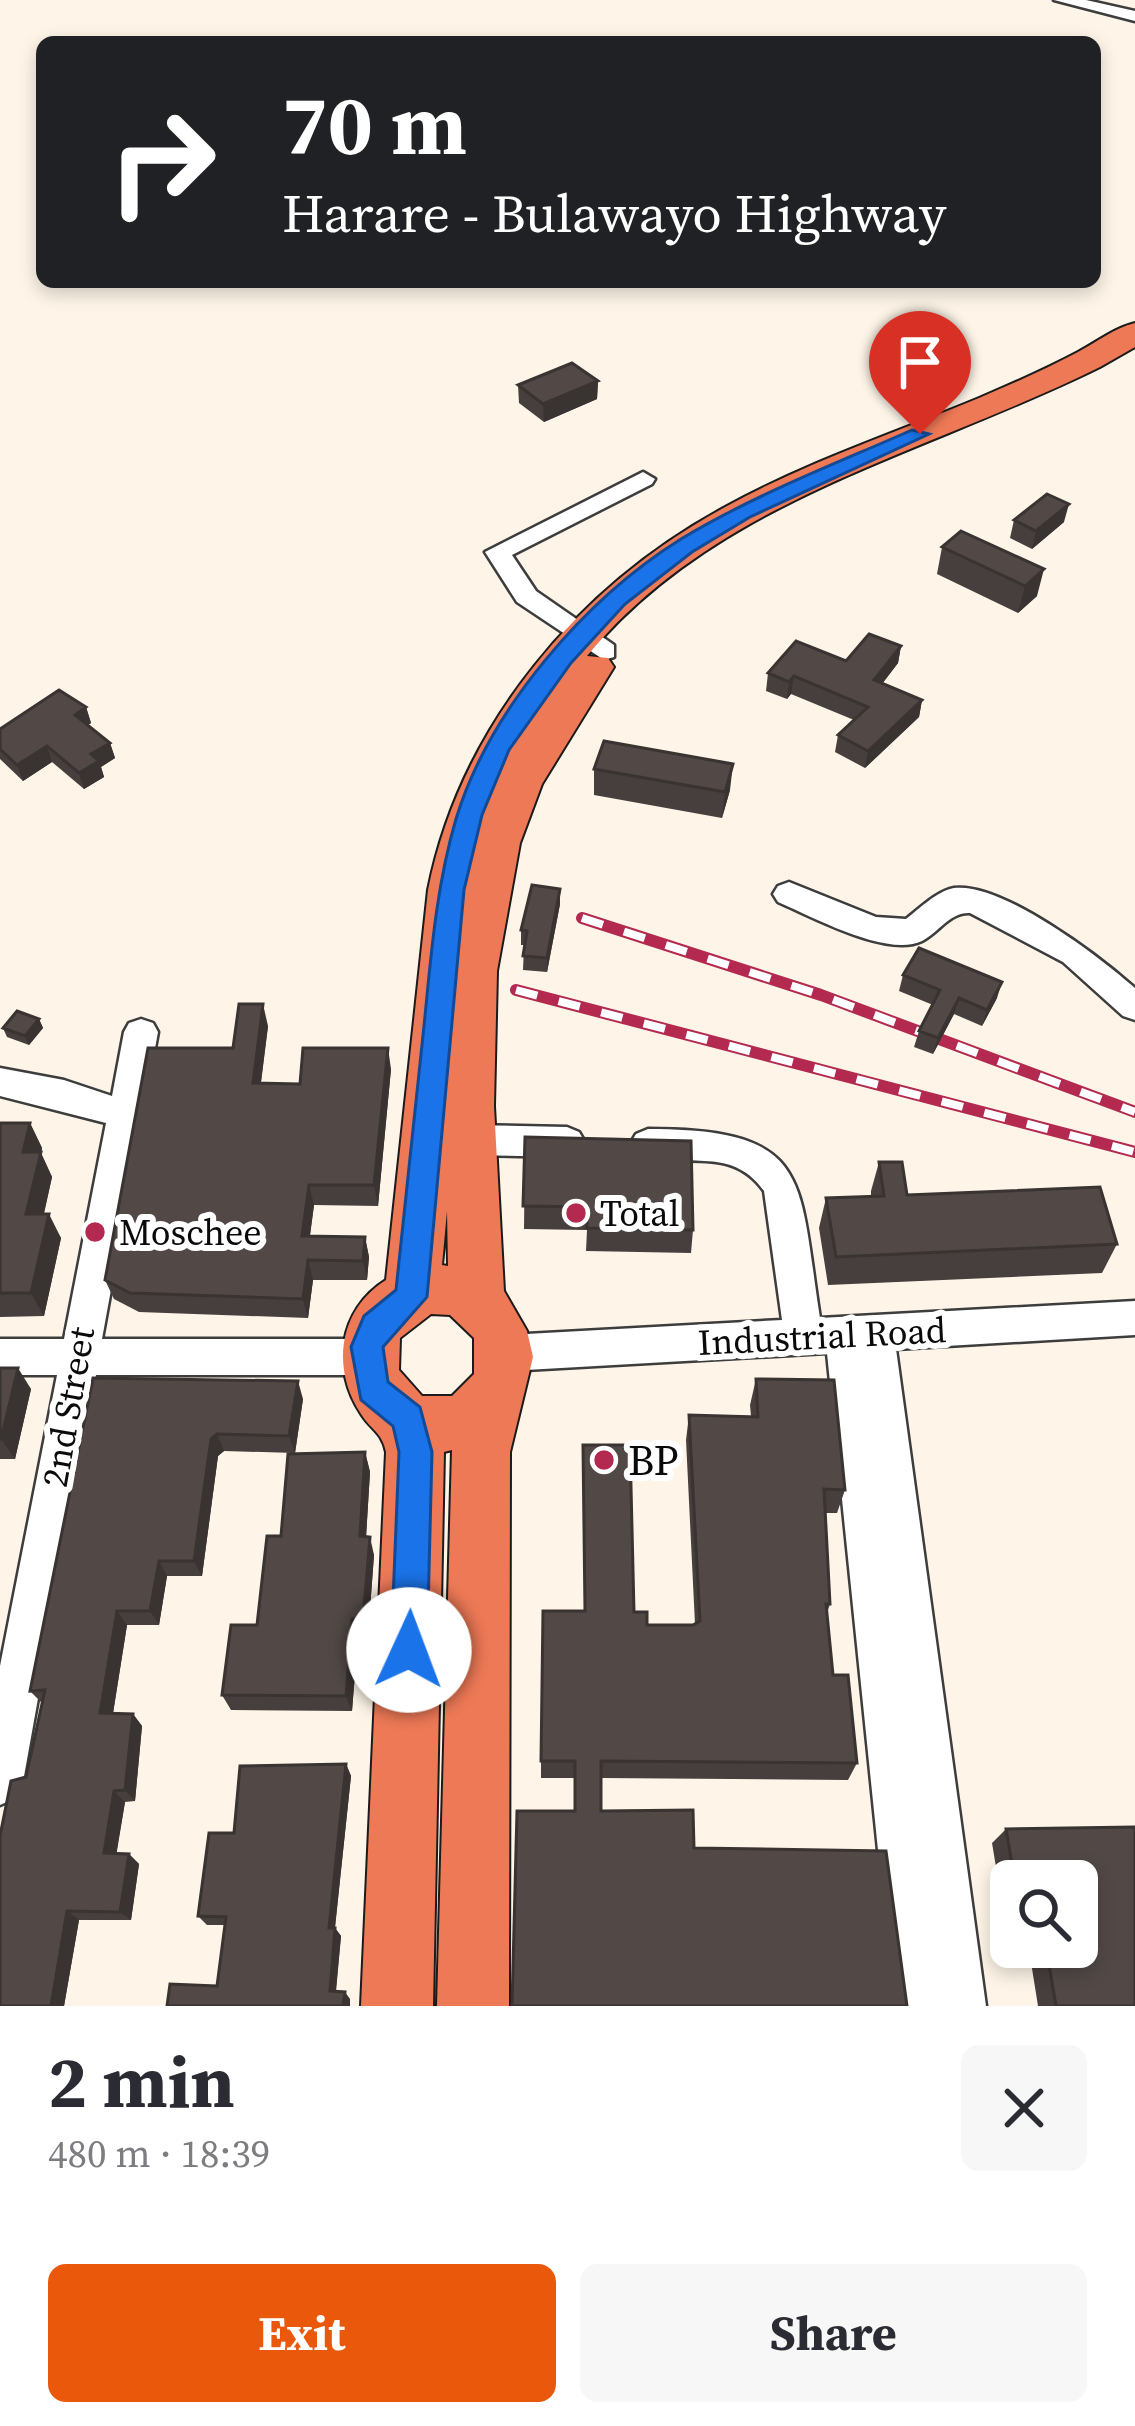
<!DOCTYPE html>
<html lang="en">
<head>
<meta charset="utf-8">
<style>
	:root { --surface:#fff; --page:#f7f7f7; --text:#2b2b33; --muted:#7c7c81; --accent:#ea580c }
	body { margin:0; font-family:"Source Serif 4",serif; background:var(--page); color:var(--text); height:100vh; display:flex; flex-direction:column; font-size:45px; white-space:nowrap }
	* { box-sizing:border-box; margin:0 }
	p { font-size:39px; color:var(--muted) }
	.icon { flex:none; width:66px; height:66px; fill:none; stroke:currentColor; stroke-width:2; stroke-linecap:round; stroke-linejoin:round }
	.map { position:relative; height:2006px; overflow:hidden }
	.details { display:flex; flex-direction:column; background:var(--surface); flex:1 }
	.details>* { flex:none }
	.banner { position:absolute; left:36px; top:36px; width:1065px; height:252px; border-radius:18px; box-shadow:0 6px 18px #0003; background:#202124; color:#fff; overflow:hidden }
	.fabs { position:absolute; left:990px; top:1860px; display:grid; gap:24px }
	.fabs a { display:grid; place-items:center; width:108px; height:108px; border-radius:18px; background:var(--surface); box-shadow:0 6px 18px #0003; font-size:60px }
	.pin { position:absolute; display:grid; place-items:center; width:102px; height:102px; color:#fff; margin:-123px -51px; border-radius:50% 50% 50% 0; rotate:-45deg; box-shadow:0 0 12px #0007 }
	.pin .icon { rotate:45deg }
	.me { position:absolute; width:132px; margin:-66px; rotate:2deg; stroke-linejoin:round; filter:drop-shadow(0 0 9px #0008) }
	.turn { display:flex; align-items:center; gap:42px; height:252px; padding:0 48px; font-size:54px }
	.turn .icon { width:156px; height:156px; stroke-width:2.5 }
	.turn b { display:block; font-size:84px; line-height:102px }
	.round { display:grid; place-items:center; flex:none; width:126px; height:126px; border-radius:18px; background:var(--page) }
	.head { display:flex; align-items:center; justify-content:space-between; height:204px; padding:0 48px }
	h1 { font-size:72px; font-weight:700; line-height:90px }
	.cta { display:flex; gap:24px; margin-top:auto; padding:24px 48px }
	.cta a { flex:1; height:138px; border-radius:18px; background:var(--accent); color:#fff; font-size:48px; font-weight:700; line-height:138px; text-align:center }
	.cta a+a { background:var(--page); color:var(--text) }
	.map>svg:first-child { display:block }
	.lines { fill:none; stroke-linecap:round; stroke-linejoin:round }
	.minor-casing { stroke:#3d3d3d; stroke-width:5 }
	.highway-casing { stroke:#1b1b1b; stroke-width:4 }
	.minor { fill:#fff; fill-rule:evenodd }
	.highway { fill:#ee7956; fill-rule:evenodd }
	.rail-casing { stroke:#b32950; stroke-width:12 }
	.rail { stroke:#fff; stroke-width:8; stroke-dasharray:22; stroke-linecap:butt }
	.wall { fill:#473f3d; fill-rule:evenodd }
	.shaded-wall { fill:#393332 }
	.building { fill:#524947; stroke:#393332; stroke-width:3 }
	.route { fill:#1a73e8; stroke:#114b97; stroke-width:3 }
	.poi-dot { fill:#b32950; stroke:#fff; stroke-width:4.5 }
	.labels { text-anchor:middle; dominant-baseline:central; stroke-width:12; stroke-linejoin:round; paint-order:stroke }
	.poi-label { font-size:36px; fill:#0a0a0a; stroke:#fff; text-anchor:start }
	.street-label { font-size:36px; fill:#0a0a0a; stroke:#fff }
	.near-poi-label { font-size:42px; fill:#0a0a0a; stroke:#fff; text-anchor:start }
</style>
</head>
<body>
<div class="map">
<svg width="1135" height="2006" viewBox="0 0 1135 2006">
	<rect width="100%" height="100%" fill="#fef5e8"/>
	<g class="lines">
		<!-- minor casing -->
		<g class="minor-casing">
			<path id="minor" d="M1054,0H1086L1135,11V21Z
				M643,472L655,479L652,484L512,555L536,591L614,645V657L604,660L517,602L485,552Z
				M789,882L876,917L906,919C919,909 937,891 954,888C1002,882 1100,957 1135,988V1020L1123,1016L1063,962L970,913C950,912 939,932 922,941C887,958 811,916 778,902L773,894L778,886Z
				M141,1019L153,1023L158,1032L102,1339H366L380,1344L385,1357L380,1370L366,1375H96L23,1782L16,1798L0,1805V1666L57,1375H0V1339H64L106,1123L0,1096V1068L64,1080L112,1096L124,1032L129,1023Z
				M471,1125L567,1127L579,1132L585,1142L579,1152L567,1157L471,1155L459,1150L453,1140L459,1130Z
				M648,1129C813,1129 798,1178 820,1318L1135,1301V1335L896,1349L986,2006H894L827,1353L508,1371L494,1366L489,1353L494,1340L508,1335L782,1320L764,1191C730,1143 682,1171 636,1154L630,1144L636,1134Z"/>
		</g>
		<!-- highway casing -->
		<g class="highway-casing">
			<path id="highway" d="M1135,323V347L1100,367C925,454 716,499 587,656L608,658L614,667L542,784L520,843L497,971L494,1106L504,1291L527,1331L533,1357L510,1452L509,2006H437L452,1450L444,1452L433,2006H361L386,1452C382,1432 371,1430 361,1414C331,1369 338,1310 386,1280L428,890C461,724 580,585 727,506C807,462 895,433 979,398C1012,384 1046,369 1078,352C1097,342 1114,328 1135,323ZM447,1211L448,1266L442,1265ZM431,1314L450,1315L474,1338V1374L452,1396H422L399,1370L400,1338Z"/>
		</g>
		<!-- minor -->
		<use href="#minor" class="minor"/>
		<!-- highway -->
		<use href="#highway" class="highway"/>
		<!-- rail casing -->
		<g class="rail-casing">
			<path id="rail" d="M582,918L821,995L1135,1112
				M516,990L1135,1152"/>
		</g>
		<!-- rail -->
		<use href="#rail" class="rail"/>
	</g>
	<!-- wall -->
	<path class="wall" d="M598,381L597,399L544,422L519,403L518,385Z
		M1014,520L1064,522L1032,549L1010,538Z
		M961,531L1037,596L1018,613L937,574L942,547Z
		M901,646L898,663L882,684L922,700L919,717L865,768L835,752L838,735L854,720L791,694L787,699L766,691L768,673L846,661Z
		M86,707L91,723L88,725L110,743L115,758L101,767L104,777L84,789L52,762L23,781L0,759V729Z
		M594,769L730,790L722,818L594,795Z
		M560,889V904L547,972L523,970L524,945H521V930Z
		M903,975L997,998L982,1026L954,1014L933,1054L914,1047L919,1031L933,1005L899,991Z
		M39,1019L43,1028L29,1045L7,1037L3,1028Z
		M268,1026L261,1083L300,1084L391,1069L378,1206L314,1205L310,1236L365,1237L369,1257L367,1280H313L308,1318L139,1312L114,1299L105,1280L233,1048Z
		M0,1123H30L42,1148L41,1153L52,1177L44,1214L61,1238L44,1316L0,1317Z
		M525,1137L693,1230L691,1253L586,1251L587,1230L524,1229Z
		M879,1162L907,1195L1117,1244L1102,1273L828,1285L819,1228L826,1198L871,1196V1191Z
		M0,1368L31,1389L15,1459H0Z
		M93,1378L303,1399L295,1453L224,1451L218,1456L202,1576H167L159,1625H127L113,1713L133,1714L142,1726L135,1801L125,1802L116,1854H129L139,1864L131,1920H79L64,2006L26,1777L42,1703L30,1691Z
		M756,1379L845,1490L837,1513H825L830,1604L827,1613L833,1675L857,1763L848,1780L601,1778V1811L694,1848L907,2006L574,1811V1778H541V1761L634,1612L647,1625L695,1624L686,1440L689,1415L751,1416L750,1405Z
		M365,1452L370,1472L366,1536L374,1555L368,1636H358L352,1711L231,1710L222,1695L257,1625L281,1536Z
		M346,1764L351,1776L335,1928L341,1936L336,1992L350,1999L217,1986L225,1925H207L198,1916L234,1833Z
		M1135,1827V2006H1038L1030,1956L1011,1957L992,1843L1006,1829ZM1011,1881H1077V1947H1011Z"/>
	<!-- shaded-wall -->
	<path class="shaded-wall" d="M598,381L597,399L544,422L543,404Z
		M1069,504L1064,522L1032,549L1036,531Z
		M1044,569L1037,596L1018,613L1025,586Z
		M901,646L898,663L871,698L874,680Z
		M794,676L791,694L787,699L789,682Z
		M922,700L919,717L865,768L868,751Z
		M86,707L91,723L80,730L75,715Z
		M110,743L115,758L101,767L104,777L84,789L79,773L91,754Z
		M47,746L52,762L23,781L17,765Z
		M733,764L730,790L722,818L725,792Z
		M560,889V904L547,972V958Z
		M1002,982L997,998L982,1026L987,1010Z
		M959,998L954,1014L933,1054L938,1038Z
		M263,1004L268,1026L258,1104L253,1083Z
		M39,1019L43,1028L29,1045L25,1036Z
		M388,1048L391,1069L378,1206L374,1185Z
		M30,1123L42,1148L41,1153L52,1177L38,1238L26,1214L23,1152Z
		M309,1185L314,1205L307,1256L302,1236Z
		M49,1214L61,1238L44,1316L31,1293Z
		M365,1237L369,1257L367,1280L363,1261Z
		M308,1260L313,1280L308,1318L303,1299Z
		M18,1368L31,1389L15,1459L1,1439Z
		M298,1381L303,1399L295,1453L289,1436Z
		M217,1434L224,1451L218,1456L202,1576L194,1561L211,1439Z
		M365,1452L370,1472L365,1555L360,1536Z
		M370,1537L374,1555L368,1636L363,1619Z
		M159,1561L167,1576L159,1625L150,1611Z
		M117,1611L127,1625L111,1726L100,1713Z
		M352,1619L358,1636L352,1711L346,1696Z
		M133,1714L142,1726L135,1801L125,1790Z
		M346,1764L351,1776L334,1936L329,1928Z
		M114,1791L125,1802L115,1863L104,1853Z
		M129,1854L139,1864L131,1920L120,1912Z
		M67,1911L79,1920L64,2006H51Z
		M335,1928L341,1936L335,1998L330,1991Z
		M345,1992L350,1999V2006H343Z"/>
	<!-- building -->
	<path class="building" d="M572,363L598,381L543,404L518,385Z
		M1047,494L1069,504L1036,531L1014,520Z
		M961,531L1044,569L1025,586L942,547Z
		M869,634L901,646L874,680L922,700L868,751L838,735L868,707L794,676L789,682L768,673L796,641L846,661Z
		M59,690L86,707L75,715L110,743L91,754L99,761L79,773L47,746L17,765L0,749V729Z
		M604,741L733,764L725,792L594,769Z
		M532,885L560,889L547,958L523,956L527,931L521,930Z
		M919,948L1002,982L987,1010L959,998L938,1038L919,1031L940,990L903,975Z
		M239,1004H263L253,1083L300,1084L303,1048H388L374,1185H309L302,1236L365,1237L363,1261L308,1260L303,1299L130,1293L105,1280L148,1048H233Z
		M17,1011L39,1019L25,1036L3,1028Z
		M0,1123H30L23,1152H41L26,1214H49L31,1293H0Z
		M525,1137L691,1141L693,1230L587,1228V1207L523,1206Z
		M879,1162H902L907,1195L1100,1187L1117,1244L836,1257L826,1198L884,1196Z
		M0,1368H18L1,1439H0Z
		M93,1378L298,1381L289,1436L217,1434L211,1439L194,1561H159L150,1611H117L100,1713L133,1714L125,1790L114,1791L104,1853L129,1854L120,1912L67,1911L51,2006H0V1836L11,1781L26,1777L45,1690L30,1691Z
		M756,1379L834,1380L845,1490L824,1489L830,1604H826L833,1675H848L857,1763L601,1761V1811L693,1810L694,1848L886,1851L907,2006H512L517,1811H575V1761H541L543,1611H585L583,1445H630L634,1612H647V1625H693L700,1621L689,1415L758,1417Z
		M365,1452L360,1536L370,1537L363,1619H352L346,1696L222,1695L231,1625H257L267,1536H281L288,1454Z
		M346,1764L329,1928H335L330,1991L345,1992L343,2006H167L170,1984L217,1986L226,1917L198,1916L209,1833H234L240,1766Z
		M1135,1827V2006H1056L1046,1947H1077V1881H1015L1006,1829Z"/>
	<!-- route -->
	<path class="route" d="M912,430L929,434L750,517L692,552L625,604L571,663L509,750L482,815L464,890L427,1297L383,1347L388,1382L420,1407L432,1452L427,1650L422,1662L409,1668L397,1662L391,1650L399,1452L393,1426L361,1400L351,1347L364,1316L396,1290C405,1202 415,1114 424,1026C431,956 436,887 456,819C489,710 585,599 681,539C754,495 835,464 912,430Z"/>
	<!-- markers -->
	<g class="poi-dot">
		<circle cx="576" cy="1213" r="12"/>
		<circle cx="95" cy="1232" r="12"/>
		<circle cx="604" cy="1460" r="12"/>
	</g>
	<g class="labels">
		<!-- poi labels -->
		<g class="poi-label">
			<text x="600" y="1213">Total</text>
			<text x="119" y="1232">Moschee</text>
		</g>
		<!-- street labels -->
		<g class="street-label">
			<text transform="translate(822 1336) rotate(-3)">Industrial Road</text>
			<text transform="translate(68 1407) rotate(-80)">2nd Street</text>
		</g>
		<!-- near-poi labels -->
		<g class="near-poi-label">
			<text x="628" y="1460">BP</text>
		</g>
	</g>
</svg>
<div class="fabs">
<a><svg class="icon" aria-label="search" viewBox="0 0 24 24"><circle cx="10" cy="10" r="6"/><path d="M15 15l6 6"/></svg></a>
</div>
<div class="pin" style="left:920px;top:434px;background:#d93025"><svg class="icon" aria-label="arrive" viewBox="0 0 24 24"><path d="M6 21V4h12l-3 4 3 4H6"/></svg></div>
<svg class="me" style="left:409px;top:1650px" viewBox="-20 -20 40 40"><circle r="19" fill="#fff"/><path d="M0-13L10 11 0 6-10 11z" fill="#1a73e8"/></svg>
<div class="banner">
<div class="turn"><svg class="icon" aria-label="right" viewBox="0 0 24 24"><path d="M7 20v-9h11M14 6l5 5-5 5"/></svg><div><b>70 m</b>Harare - Bulawayo Highway</div></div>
</div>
</div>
<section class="details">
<div class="head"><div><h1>2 min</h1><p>480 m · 18:39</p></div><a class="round"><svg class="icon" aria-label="close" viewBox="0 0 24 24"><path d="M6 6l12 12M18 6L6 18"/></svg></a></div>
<div class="cta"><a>Exit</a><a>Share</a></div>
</section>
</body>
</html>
